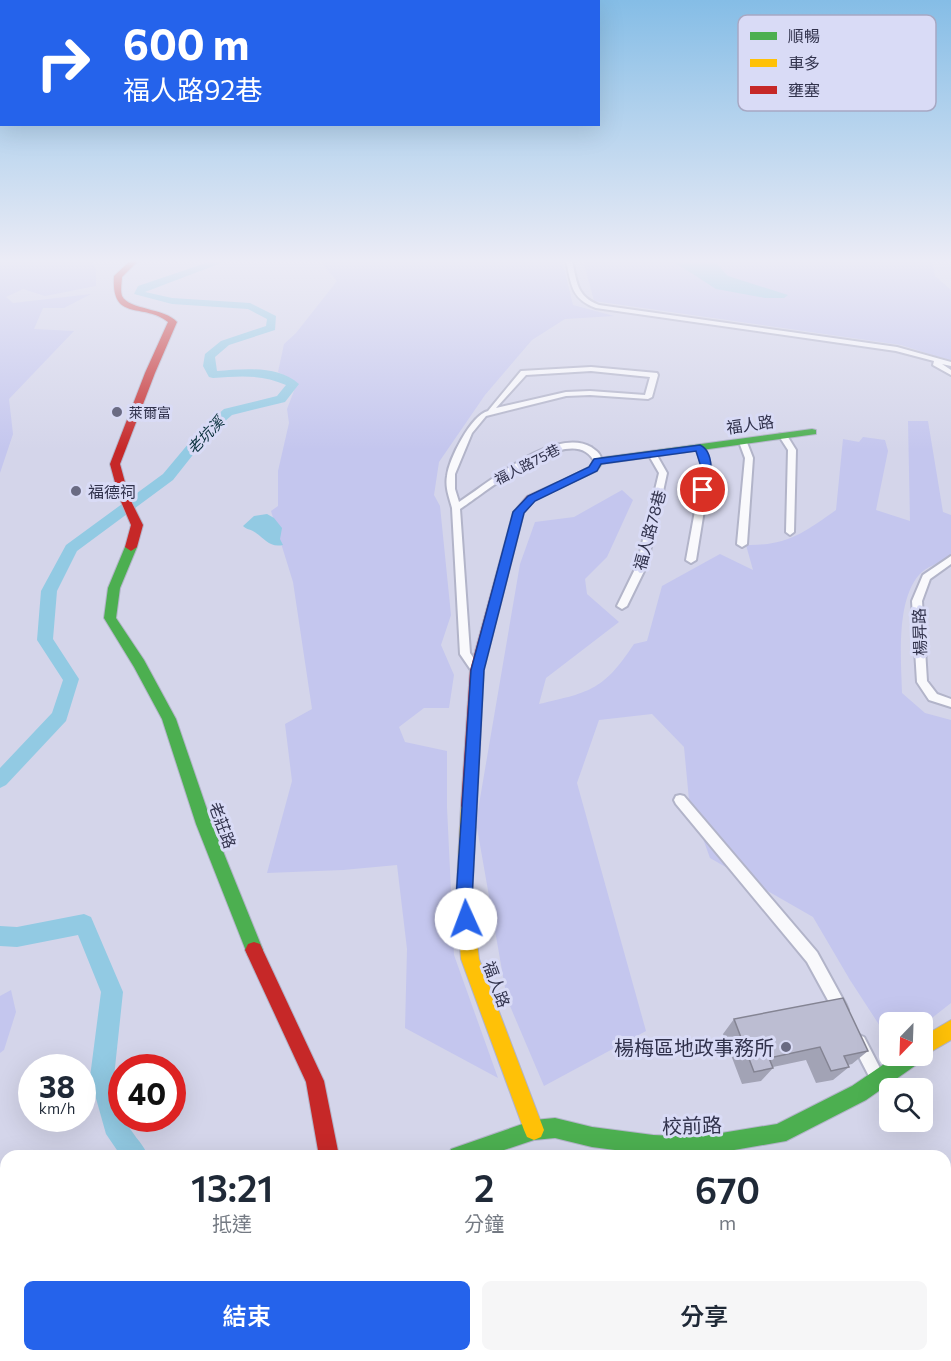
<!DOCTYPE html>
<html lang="zh-TW">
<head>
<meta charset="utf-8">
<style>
	:root { --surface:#fff; --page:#f6f6f7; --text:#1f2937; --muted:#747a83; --accent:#2563eb }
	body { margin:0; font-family:Commissioner,"Noto Sans TC",sans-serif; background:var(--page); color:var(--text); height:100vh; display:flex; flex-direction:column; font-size:22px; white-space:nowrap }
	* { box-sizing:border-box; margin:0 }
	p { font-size:20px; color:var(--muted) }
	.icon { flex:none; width:33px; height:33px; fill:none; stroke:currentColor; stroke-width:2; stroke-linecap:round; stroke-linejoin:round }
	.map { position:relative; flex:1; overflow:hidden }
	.side { position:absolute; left:0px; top:1150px; width:951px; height:212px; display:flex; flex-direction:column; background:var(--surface); border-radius:18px 18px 0 0; box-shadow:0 6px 24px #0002 }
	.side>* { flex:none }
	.hud { position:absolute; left:0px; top:0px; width:600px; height:126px; box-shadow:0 6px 24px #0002; background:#2563eb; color:#fff; overflow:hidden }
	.needle { width:39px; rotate:203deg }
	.controls { position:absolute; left:879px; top:1012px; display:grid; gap:12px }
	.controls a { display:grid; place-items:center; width:54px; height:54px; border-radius:9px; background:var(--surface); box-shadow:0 6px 24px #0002; font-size:30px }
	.speed { position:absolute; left:18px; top:1054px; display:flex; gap:12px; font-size:30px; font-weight:700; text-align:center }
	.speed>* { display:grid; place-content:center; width:78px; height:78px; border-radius:50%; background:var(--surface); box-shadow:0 6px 24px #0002; line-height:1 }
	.speed small { font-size:15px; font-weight:400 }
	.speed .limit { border:9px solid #d22; background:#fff; color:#111 }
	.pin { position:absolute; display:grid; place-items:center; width:51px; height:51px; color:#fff; margin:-26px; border:3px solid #fff; border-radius:50%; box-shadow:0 2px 6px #0007 }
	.me { position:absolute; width:66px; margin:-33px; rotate:358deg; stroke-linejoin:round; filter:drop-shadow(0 0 4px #0008) }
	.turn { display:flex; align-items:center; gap:21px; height:126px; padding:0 24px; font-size:27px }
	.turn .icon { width:78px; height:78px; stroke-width:2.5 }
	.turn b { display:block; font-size:42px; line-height:51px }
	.eta { display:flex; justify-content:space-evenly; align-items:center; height:102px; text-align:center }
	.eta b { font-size:36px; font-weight:600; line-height:42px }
	.button { display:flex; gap:12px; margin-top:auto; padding:12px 24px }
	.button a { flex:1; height:69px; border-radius:9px; background:var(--accent); color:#fff; font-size:24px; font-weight:600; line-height:69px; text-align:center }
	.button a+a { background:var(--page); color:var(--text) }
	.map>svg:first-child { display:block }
	.green { fill:#c4c6ee }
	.water { fill:#92cae3 }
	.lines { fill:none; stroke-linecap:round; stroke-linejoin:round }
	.river { fill:#92cae3; fill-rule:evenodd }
	.street-casing { stroke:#b2b4c9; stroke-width:4 }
	.fast-casing { stroke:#b2b4c9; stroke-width:2 }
	.slow-casing { stroke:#b2b4c9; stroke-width:2 }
	.jam-casing { stroke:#b2b4c9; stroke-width:2 }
	.street { fill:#f9f9fc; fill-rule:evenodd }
	.fast { fill:#4caf50; fill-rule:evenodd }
	.slow { fill:#ffc107; fill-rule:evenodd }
	.jam { fill:#c62828; fill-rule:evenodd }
	.wall { fill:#a2a3b5 }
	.building { fill:#bcbdd2; stroke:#848493; stroke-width:1.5 }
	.route { fill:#2563eb; stroke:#184099; stroke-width:1.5 }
	.poi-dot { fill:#6a6b83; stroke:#d9dbf6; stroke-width:2 }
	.labels { text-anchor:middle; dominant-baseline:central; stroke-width:6; stroke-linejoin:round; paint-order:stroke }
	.far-poi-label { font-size:14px; fill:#31324c; stroke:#d9dbf6; text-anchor:start }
	.far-street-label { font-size:14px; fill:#31324c; stroke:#d9dbf6 }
	.far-water-label { font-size:15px; font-style:italic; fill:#09303c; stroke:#d9dbf6 }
	.street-label { font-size:16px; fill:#31324c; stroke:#d9dbf6 }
	.poi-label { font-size:16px; fill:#31324c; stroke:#d9dbf6; text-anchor:start }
	.near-poi-label { font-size:20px; fill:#31324c; stroke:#d9dbf6; text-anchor:end }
	.near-street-label { font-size:20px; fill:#31324c; stroke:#d9dbf6 }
	.key { fill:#d9dbf6; stroke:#a7a8c3; stroke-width:1.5 }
	.key-label { font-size:16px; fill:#31324c }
</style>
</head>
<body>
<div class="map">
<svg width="951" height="1361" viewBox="0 0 951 1361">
	<rect width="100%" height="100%" fill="#d4d5ea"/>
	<!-- green -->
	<path class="green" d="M0,260H90L96,268V286L45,296L23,289L6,297L13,303L91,294L64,308H43L34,329L74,331L9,399L13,434L0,473Z
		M326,260H562L573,305L614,316L565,319L532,340L485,395L439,462L434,495L440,506L451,615L441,645L454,675L449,708H424L399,727L405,742L447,751V807L454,955L498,1078L405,1028L407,949L397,865L343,870L267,873L292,781L285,724L312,709L293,582L271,511L278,506V471L289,423L287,409L297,383L278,372L284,344L296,333L337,281L323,265Z
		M583,260H932L935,276L951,290V361L901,345L594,301Z
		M908,421H928L943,512L951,515V557C942,562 925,567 919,575C896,601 901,659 902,693L925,713L951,720V1003L923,1025L922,1023H890L889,1040L850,980L813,917L710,858L689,800L684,747L652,714L599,720L577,783L646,1031L544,1086L507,999L476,822L520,564L535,522L574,517L622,490L633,500L607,557L585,579L587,594L619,622L546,678L539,704C592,692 604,689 634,644L647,641L662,586L720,554L753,570L746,545C787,546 805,532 836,510L843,439L859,442L863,437L885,440L888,451L876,510L910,521Z
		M11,990L16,1012L4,1050L0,1053V996Z"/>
	<!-- water -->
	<path class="water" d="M671,260H713L728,276L788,295L784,298H765L716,289Z
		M267,514L274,518L282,528L280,539L283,545C270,548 265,539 256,533C251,529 247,530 243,526L254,516Z"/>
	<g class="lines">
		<!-- river -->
		<path class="river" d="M215,260H229L145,292L172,298L250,303L276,316L275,330L229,345L215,357L217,371C243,369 278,365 299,384L285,402L232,415L207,437L173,480L77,551L57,591L53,639L79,679L66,721L6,785L0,788V768L52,713L63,680L37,640L41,591L66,545L163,474L199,431L224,409L277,396L286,385C262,374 239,376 213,378L209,377L203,366L205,354L221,341L266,326L267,319L248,309L172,304L134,294L138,286Z
			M84,914L91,917L123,992L114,1077L122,1104V1119H126C130,1134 143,1142 148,1156H121L106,1134L90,1077L101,992L78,935L17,947L0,946V926L17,927Z
			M201,1356H230L228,1361H199Z"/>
		<!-- street casing -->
		<g class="street-casing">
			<path id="street" d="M566,260H572C577,282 576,296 599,305L897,347L951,362V366L942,364L951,370V375L933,365L934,361L896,351L596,308C571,299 571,284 566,260Z
				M591,367L657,373L658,375L652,397L648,399L590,395L566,396L486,416L472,433L455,474V489L459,502C488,483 555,426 591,447C598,452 600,453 602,461L598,463H595C575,417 485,493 460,509L470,653L482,670L477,674L473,673L460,654L452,508C449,497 445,487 447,476C449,459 471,415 488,411L521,371ZM591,371L650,377L645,395L590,391L566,392L496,408L526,375Z
				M780,434H786L796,450L794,532L790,535L786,532L788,450L779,436Z
				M740,440H746L753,458L747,544L742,547L737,544L745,458L739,442Z
				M697,446H703L704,448L711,467L696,560L691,563L686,560L703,467L696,448Z
				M649,452H655L667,473L647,565L627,606L622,609L617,606L637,565L659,473L648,454Z
				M951,556V564L930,579L922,601L927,681L937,694L951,699V707L929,700L917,682L912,601L923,575Z
				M680,795L684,796L817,952L846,1005L848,1010L846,1015L841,1017L836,1015L807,962L676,804L674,800L676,796Z
				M859,1035L864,1037L883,1074L885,1079L883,1084L878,1086L873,1084L854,1047L852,1042L854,1037Z
				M610,1356H641L643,1361H612Z"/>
		</g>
		<!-- fast casing -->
		<g class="fast-casing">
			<path id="fast" d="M812,429L816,430V434L602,464L597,471L562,487L558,488L553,485L589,467L594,459L598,458Z
				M131,543L137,547L120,588L116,618L144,660L176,719L212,824L263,950L260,956L254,958L248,956L196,824L162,719L134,667L104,618L108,588L125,547Z
				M896,1056H921L919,1063L866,1100L786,1141L700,1156L653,1155L592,1147L555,1138L534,1140L486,1156H448L451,1149L534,1120L555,1118L592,1127L653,1135L697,1137L777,1124L852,1086Z"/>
		</g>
		<!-- slow casing -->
		<g class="slow-casing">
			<path id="slow" d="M469,799L474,801L477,806L472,899L479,959L544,1130L541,1137L534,1140L527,1137L524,1130L461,959L456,899L461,806L464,801Z
				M951,1020V1040L922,1057L919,1056H922V1037Z
				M290,1356H312L310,1361H288Z"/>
		</g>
		<!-- jam casing -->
		<g class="jam-casing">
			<path id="jam" d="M131,260H139L122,277C122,282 120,290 122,296C129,310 165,308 177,322L155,373L120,464L129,497L143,525L137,547L131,551L125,547L131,525L119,497L110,464L145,373L168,322C143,302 111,323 114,276Z
				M558,482L563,485L562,487L535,500L524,513L484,670L477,806L474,811L469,813L464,811L461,806L470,670L513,512L527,496Z
				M254,942L260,944L324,1081L339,1156H319L306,1082L245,950L248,944Z"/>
		</g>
		<!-- street -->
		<use href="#street" class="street"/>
		<!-- fast -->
		<use href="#fast" class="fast"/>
		<!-- slow -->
		<use href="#slow" class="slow"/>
		<!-- jam -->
		<use href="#jam" class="jam"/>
	</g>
	<!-- wall -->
	<path class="wall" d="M734,1019L868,1051L852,1064L848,1065L849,1067L833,1080L816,1083L806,1060L773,1067V1068L761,1081L742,1084L723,1034Z"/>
	<!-- building -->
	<path class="building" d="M843,998L868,1051L844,1056L849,1067L831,1071L820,1047L769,1058L773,1068L754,1072L734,1019Z"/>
	<!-- sky -->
	<linearGradient id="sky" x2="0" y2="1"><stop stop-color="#85bde6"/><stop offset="0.58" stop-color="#ececf6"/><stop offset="1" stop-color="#ececf6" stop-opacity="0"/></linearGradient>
	<rect width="951" height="450" fill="url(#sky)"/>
	<!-- route -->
	<path class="route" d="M700,445C715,452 712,479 707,492L703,493L697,490L701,467L696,451L601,464L597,471L535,501L524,513L484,670L472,899L475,919L472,925L466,927L460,925L456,899L471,670L513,512L528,496L589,467L594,459Z"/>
	<!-- markers -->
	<g class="poi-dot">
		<circle cx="117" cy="412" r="6"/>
		<circle cx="76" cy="491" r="6"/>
		<circle cx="786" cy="1047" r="6"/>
	</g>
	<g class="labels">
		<!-- far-poi labels -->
		<g class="far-poi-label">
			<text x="129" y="412">萊爾富</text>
		</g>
		<!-- far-street labels -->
		<g class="far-street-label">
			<text transform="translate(527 464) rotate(-27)">福人路75巷</text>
		</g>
		<!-- far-water labels -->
		<g class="far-water-label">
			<text transform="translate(205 435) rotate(-46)">老坑溪</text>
		</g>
		<!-- street labels -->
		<g class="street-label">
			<text transform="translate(750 424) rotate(-8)">福人路</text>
			<text transform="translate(649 530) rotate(-75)">福人路78巷</text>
			<text transform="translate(919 632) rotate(-92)">楊昇路</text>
			<text transform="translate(223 825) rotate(70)">老莊路</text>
			<text transform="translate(497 984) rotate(70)">福人路</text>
		</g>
		<!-- poi labels -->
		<g class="poi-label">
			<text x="88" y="491">福德祠</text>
		</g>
		<!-- near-poi labels -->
		<g class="near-poi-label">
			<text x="774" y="1047">楊梅區地政事務所</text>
		</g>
		<!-- near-street labels -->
		<g class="near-street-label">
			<text transform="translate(692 1125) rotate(-2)">校前路</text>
		</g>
	</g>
	<!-- legend -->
	<rect x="738" y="15" width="198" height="96" rx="9" class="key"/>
	<rect x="750" y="32" width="27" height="8" fill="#4caf50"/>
	<rect x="750" y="59" width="27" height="8" fill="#ffc107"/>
	<rect x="750" y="86" width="27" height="8" fill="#c62828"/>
	<g class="key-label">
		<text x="788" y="42">順暢</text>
		<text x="788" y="69">車多</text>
		<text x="788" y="96">壅塞</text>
	</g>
</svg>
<div class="controls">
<a><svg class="needle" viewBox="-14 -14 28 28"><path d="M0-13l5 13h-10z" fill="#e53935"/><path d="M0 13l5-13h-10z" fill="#747a83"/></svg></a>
<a><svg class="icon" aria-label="search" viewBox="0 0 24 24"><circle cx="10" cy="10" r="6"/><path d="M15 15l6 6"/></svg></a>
</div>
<div class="speed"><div>38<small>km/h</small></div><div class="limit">40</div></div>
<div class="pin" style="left:703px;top:490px;background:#d93025"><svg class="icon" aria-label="arrive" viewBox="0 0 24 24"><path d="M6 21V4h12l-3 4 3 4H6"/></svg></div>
<svg class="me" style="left:466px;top:919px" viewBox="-20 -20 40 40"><circle r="19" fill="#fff"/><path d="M0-13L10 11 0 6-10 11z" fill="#2563eb"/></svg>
<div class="hud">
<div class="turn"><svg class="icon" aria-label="right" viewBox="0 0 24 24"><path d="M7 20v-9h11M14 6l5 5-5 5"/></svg><div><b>600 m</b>福人路92巷</div></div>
</div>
<section class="side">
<div class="eta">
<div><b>13:21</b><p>抵達</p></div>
<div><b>2</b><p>分鐘</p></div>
<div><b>670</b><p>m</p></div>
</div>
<div class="button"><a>結束</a><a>分享</a></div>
</section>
</div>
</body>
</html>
